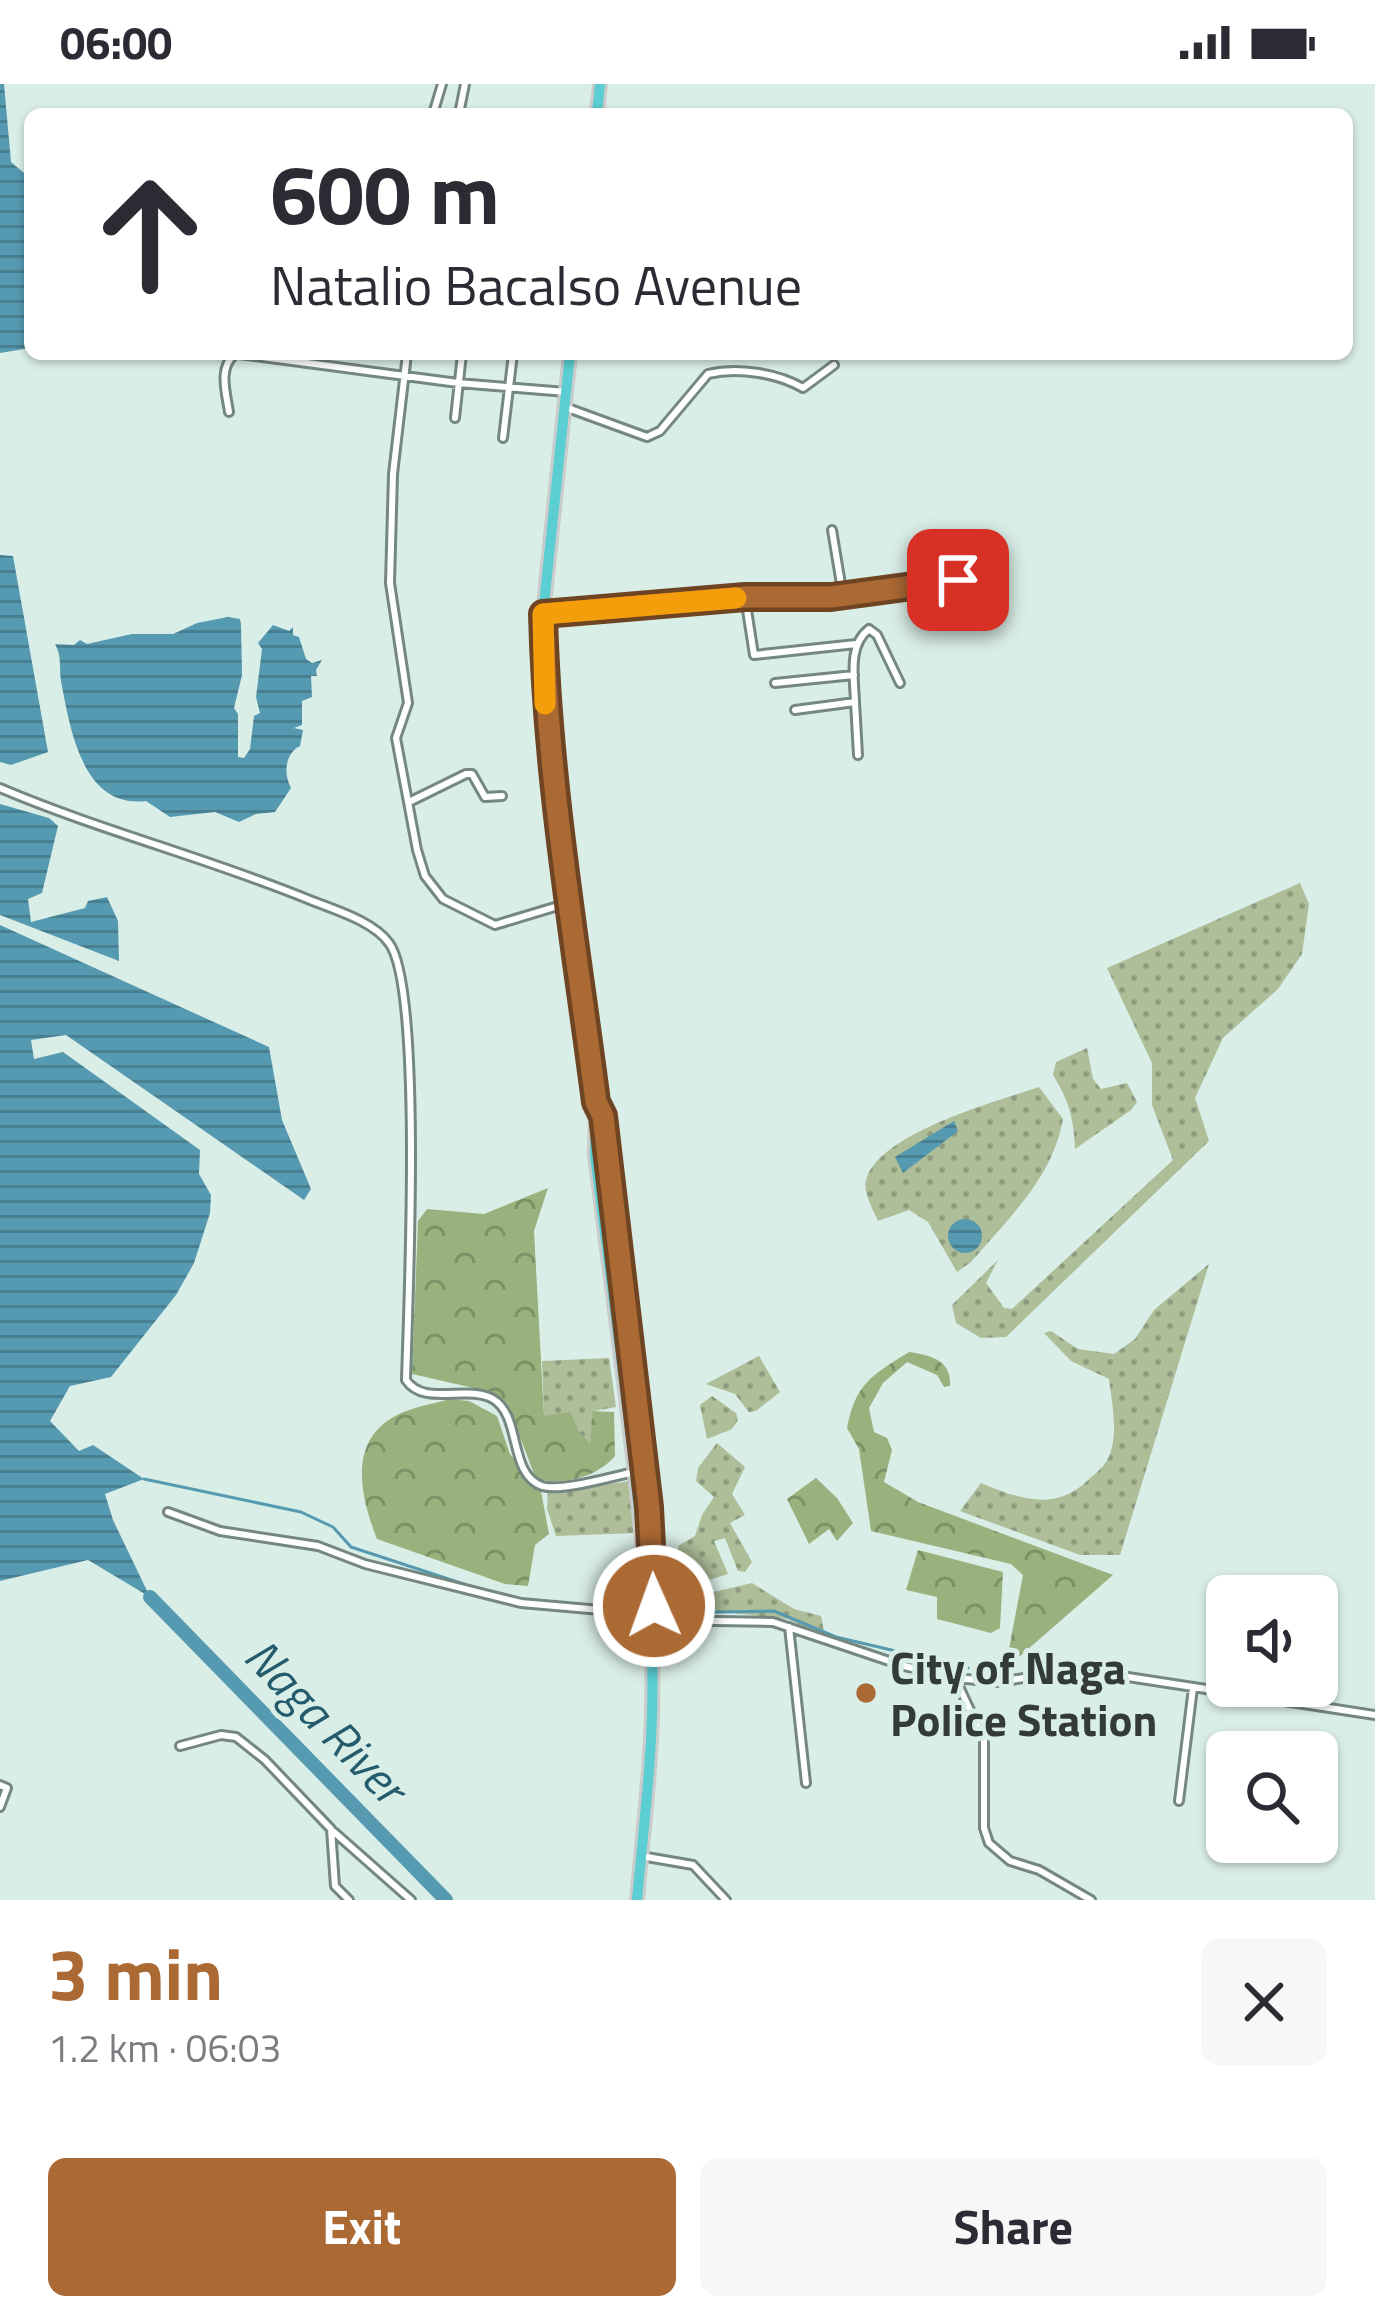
<!DOCTYPE html>
<html lang="en">
<head>
<meta charset="utf-8">
<style>
	:root { --surface:#fff; --page:#f7f7f7; --text:#2b2b33; --muted:#7c7c81; --accent:#ab6934 }
	body { margin:0; font-family:"Titillium Web",sans-serif; background:var(--page); color:var(--text); height:100vh; display:flex; flex-direction:column; font-size:45px; white-space:nowrap }
	* { box-sizing:border-box; margin:0 }
	p { font-size:39px; color:var(--muted) }
	.icon { flex:none; width:66px; height:66px; fill:none; stroke:currentColor; stroke-width:2; stroke-linecap:round; stroke-linejoin:round }
	.map { position:relative; height:1816px; overflow:hidden }
	.panel { display:flex; flex-direction:column; background:var(--surface); flex:1 }
	.panel>* { flex:none }
	.banner { position:absolute; left:24px; top:24px; width:1329px; height:252px; border-radius:18px; box-shadow:0 3px 9px #0004; background:#fff; color:var(--text); overflow:hidden }
	.fabs { position:absolute; left:1206px; top:1491px; display:grid; gap:24px }
	.fabs a { display:grid; place-items:center; width:132px; height:132px; border-radius:18px; background:var(--surface); box-shadow:0 3px 9px #0004; font-size:60px }
	.pin { position:absolute; display:grid; place-items:center; width:102px; height:102px; color:#fff; margin:-51px; border-radius:24px; box-shadow:0 6px 18px #0006 }
	.me { position:absolute; width:132px; margin:-66px; rotate:358deg; stroke-linejoin:round; filter:drop-shadow(0 0 9px #0008) }
	.turn { display:flex; align-items:center; gap:42px; height:252px; padding:0 48px; font-size:54px }
	.turn .icon { width:156px; height:156px; stroke-width:2.5 }
	.turn b { display:block; font-size:84px; line-height:102px }
	.round { display:grid; place-items:center; flex:none; width:126px; height:126px; border-radius:18px; background:var(--page) }
	.summary { display:flex; align-items:center; justify-content:space-between; height:204px; padding:0 48px }
	h1 { font-size:72px; font-weight:700; line-height:90px; color:var(--accent) }
	.cta { display:flex; gap:24px; margin-top:auto; padding:24px 48px }
	.cta a { flex:1; height:138px; border-radius:18px; background:var(--accent); color:#fff; font-size:48px; font-weight:700; line-height:138px; text-align:center }
	.cta a+a { background:var(--page); color:var(--text) }
	.status { display:flex; justify-content:space-between; align-items:center; height:84px; padding:0 60px; background:var(--surface); direction:ltr }
	.status svg { height:33px; fill:currentColor }
	.map>svg:first-child { display:block }
	.grass { fill:url(#grass-dots) }
	.forest { fill:url(#forest-crowns) }
	.water { fill:url(#water-rules) }
	.lines { fill:none; stroke-linecap:round; stroke-linejoin:round }
	.stream { stroke:#569ab1; stroke-width:3 }
	.river { stroke:#569ab1; stroke-width:14 }
	.minor-casing { stroke:#748781; stroke-width:12 }
	.trunk-casing { stroke:#cacccc; stroke-width:16 }
	.minor { stroke:#fff; stroke-width:6 }
	.trunk { stroke:#5aced2; stroke-width:10 }
	.route-casing { stroke:#6f4422; stroke-width:30 }
	.route { stroke:#ab6934; stroke-width:21 }
	.slow { stroke:#f59e0b; stroke-width:21 }
	.poi-dot { fill:#ab6934; stroke:#daeee8; stroke-width:4.5 }
	.labels { text-anchor:middle; dominant-baseline:central; stroke-width:10; stroke-linejoin:round; paint-order:stroke }
	.poi-label { font-size:45px; font-weight:bold; fill:#333b39; stroke:#daeee8; text-anchor:start }
	.water-label { font-size:48px; font-style:italic; fill:#245c6d; stroke:#daeee8 }
</style>
</head>
<body>
<div class="status"><b>06:00</b><svg viewBox="0 0 49 12"><path d="M0 12V9h3v3zM5 12V6h3v6zM10 12V3h3v9zM15 12V0h3v12zM26 1h20v11H26zM47 4h2v5h-2z"/></svg></div>
<div class="map">
<svg width="1375" height="1816" viewBox="0 0 1375 1816">
	<defs>
		<pattern id="grass-dots" width="8" height="8" patternUnits="userSpaceOnUse" patternTransform="scale(3)"><rect width="8" height="8" fill="#adbe99"/><path d="M2 2h.1M6 6h.1" fill="none" stroke="#8d9c7e" stroke-width="1.8" stroke-linecap="round"/></pattern>
		<pattern id="forest-crowns" width="20" height="18" patternUnits="userSpaceOnUse" patternTransform="scale(3)"><rect width="20" height="18" fill="#99b17c"/><path d="M2 6a3 3 0 1 1 6 0M12 15a3 3 0 1 1 6 0" fill="none" stroke="#7d9167"/></pattern>
		<pattern id="water-rules" width="6" height="5" patternUnits="userSpaceOnUse" patternTransform="scale(3)"><rect width="6" height="5" fill="#569ab1"/><path d="M0 2.5h6" fill="none" stroke="#487f91"/></pattern>
	</defs>
	<rect width="100%" height="100%" fill="#daeee8"/>
	<!-- grass -->
	<path class="grass" d="M1300,799L1309,820L1302,870L1278,905L1223,954L1195,1014L1209,1057L1006,1253L981,1254L956,1239L952,1221L998,1176L986,1199L1004,1224L1012,1225L1173,1076L1152,1021V979L1107,884Z
		M1087,964L1093,995L1101,1005L1127,999L1137,1018L1131,1026L1075,1065C1074,1036 1069,1016 1053,991L1056,978Z
		M1039,1003L1063,1035C1052,1095 1010,1132 971,1178L957,1188L928,1138L909,1126L878,1137C873,1125 861,1106 867,1093C884,1048 995,1018 1039,1003Z
		M1209,1180L1120,1471H1080L960,1427L981,1399C1017,1414 1053,1428 1086,1398C1092,1392 1102,1385 1106,1378C1120,1356 1112,1319 1109,1295L1071,1277L1044,1249L1051,1247L1078,1265L1114,1270L1135,1255L1154,1226Z
		M759,1272L780,1308L756,1327L749,1328L735,1310L706,1300Z
		M609,1274L616,1323L594,1327L590,1360L580,1350L544,1332L542,1277Z
		M712,1312L736,1329L738,1336L732,1345L707,1355L700,1321Z
		M717,1359L745,1383L732,1410L745,1431L730,1439L752,1478L745,1488L738,1487L725,1454L714,1457L728,1490L683,1504L678,1462L695,1452L702,1431L714,1413L696,1397L698,1384Z
		M631,1397L636,1449L556,1452L547,1425L548,1408Z
		M752,1499L794,1525L821,1532L825,1552L787,1535L697,1525L701,1511Z"/>
	<!-- forest -->
	<path class="forest" d="M548,1104L534,1147L544,1332L570,1328L580,1350L590,1359L593,1327L614,1328L615,1372C596,1394 564,1401 536,1395L507,1319L478,1305L412,1290L418,1137L427,1125L484,1130Z
		M909,1268C930,1271 952,1276 950,1302L944,1303L937,1291L907,1278L883,1299L869,1324L874,1348L887,1354L892,1366L884,1398L918,1418L1113,1491L1019,1573L1008,1570L1023,1491L1011,1480L871,1447L859,1365L847,1344C856,1299 871,1292 909,1268Z
		M450,1315L469,1317L497,1332L510,1370L541,1407L549,1450L535,1461L528,1502L505,1500L377,1455C363,1419 348,1366 386,1338C404,1324 429,1321 450,1315Z
		M816,1394L837,1414L853,1439L837,1457L829,1445L809,1460L787,1415Z
		M918,1466L1003,1488L1000,1544L991,1549L937,1535V1513L906,1506Z"/>
	<!-- water -->
	<path class="water" d="M0,0H4L11,78L30,94V264L0,269Z
		M0,471L13,472L48,668L11,681L0,678Z
		M228,533L240,535L241,540L242,591L234,624L238,630V673L244,674L250,665L254,632L260,629L256,613L262,565L258,559L273,541L289,547L293,543V551L299,553L306,575L312,579L322,576L316,586L317,592H311L312,613L302,617V641L294,644L303,646L300,662C287,668 282,687 291,704L275,728L256,730L239,738L215,728L170,733L146,717C82,725 70,644 61,597C59,584 62,572 55,560L74,561L80,556L87,560L132,550H173L197,539Z
		M0,720L49,734L58,742L42,809L28,815L31,838L85,824L88,817L107,813L118,837L119,877L0,831Z
		M0,841L269,963L282,1036L311,1105L304,1116L66,951L31,956L34,975L63,968L200,1066L199,1090L211,1111L210,1129L194,1179L176,1211L111,1293L70,1302L50,1337L79,1367L93,1361L144,1395L105,1410L113,1436L150,1513L88,1476L0,1497Z
		M954,1037L958,1047L903,1089L895,1073Z
		M948 1152a17 17 0 1 1 34 0a17 17 0 1 1-34 0Z"/>
	<g class="lines">
		<!-- stream -->
		<path class="stream" d="M144,1395L301,1428L333,1443L351,1463L485,1507
			M511,1514L555,1519
			M660,1529L774,1527L836,1553L968,1584"/>
		<!-- river -->
		<path class="river" d="M150,1513L446,1816"/>
		<!-- minor casing -->
		<g class="minor-casing">
			<path id="minor" d="M433,30L442,0
				M459,30L465,0
				M239,270L458,299L566,308
				M407,270L393,390L390,499L408,619L396,654L417,766L425,792L443,815L495,841L568,819
				M565,323L647,353L660,347L708,290C738,283 777,289 803,304L834,281
				M229,328C226,308 218,284 235,270
				M455,334L462,270
				M503,354L513,270
				M832,446L843,512
				M745,513L754,571L856,560
				M543,530L745,513H831L958,496
				M775,599L854,591
				M855,618C854,593 848,561 869,545L877,551L900,599
				M795,626L855,618L858,671
				M0,704C101,747 208,774 310,816C335,826 373,837 389,859C423,904 408,1224 406,1296C424,1323 467,1300 493,1315C522,1332 508,1390 542,1402C562,1408 613,1392 635,1388
				M409,718L466,690H472L485,713L502,712
				M168,1428L220,1447L318,1462L365,1480L521,1519L612,1527L650,1536L773,1538L904,1582L955,1594L999,1598L1048,1590L1128,1593L1375,1631
				M789,1543L806,1699
				M955,1594L984,1656V1744L989,1759L1010,1777L1039,1786L1091,1816
				M180,1662L221,1651L236,1653L265,1676L331,1745L335,1802L349,1816
				M0,1701L7,1704L0,1723
				M1179,1717L1193,1604
				M334,1748L411,1816
				M641,1772L693,1781L726,1816"/>
		</g>
		<!-- trunk casing -->
		<g class="trunk-casing">
			<path id="trunk" d="M597,30L600,0
				M570,270L543,530L545,633L596,1018L595,1071C615,1228 637,1386 650,1542C658,1633 645,1726 637,1816
				M596,1018L603,1032L649,1423L654,1528"/>
		</g>
		<!-- minor -->
		<use href="#minor" class="minor"/>
		<!-- trunk -->
		<use href="#trunk" class="trunk"/>
	</g>
	<g class="lines">
		<!-- route casing -->
		<g class="route-casing">
			<path id="route" d="M654,1522L649,1423L603,1032L596,1018C575,855 547,695 543,530L745,513H831L958,496"/>
		</g>
		<!-- route -->
		<use href="#route" class="route"/>
		<!-- slow -->
		<path class="slow" d="M545,620L543,530L736,514"/>
	</g>
	<!-- markers -->
	<circle class="poi-dot" cx="866" cy="1609" r="12"/>
	<g class="labels">
		<!-- poi labels -->
		<g class="poi-label">
			<text x="890" y="1583">City of Naga<tspan x="890" dy="52">Police Station</tspan></text>
		</g>
		<!-- water labels -->
		<g class="water-label">
			<text transform="translate(326 1637) rotate(46)">Naga River</text>
		</g>
	</g>
</svg>
<div class="fabs">
<a><svg class="icon" aria-label="sound" viewBox="0 0 24 24"><path d="M4 9h4l5-4v14l-5-4H4zM17 9q2 3 0 6"/></svg></a>
<a><svg class="icon" aria-label="search" viewBox="0 0 24 24"><circle cx="10" cy="10" r="6"/><path d="M15 15l6 6"/></svg></a>
</div>
<div class="pin" style="left:958px;top:496px;background:#d93025"><svg class="icon" aria-label="arrive" viewBox="0 0 24 24"><path d="M6 21V4h12l-3 4 3 4H6"/></svg></div>
<svg class="me" style="left:654px;top:1522px" viewBox="-20 -20 40 40"><circle r="17" fill="#ab6934" stroke="#fff" stroke-width="3"/><path d="M0-11L8 9 0 5-8 9z" fill="#fff"/></svg>
<div class="banner">
<div class="turn"><svg class="icon" aria-label="ahead" viewBox="0 0 24 24"><path d="M12 20V5M6 11l6-6 6 6"/></svg><div><b>600 m</b>Natalio Bacalso Avenue</div></div>
</div>
</div>
<section class="panel">
<div class="summary"><div><h1>3 min</h1><p>1.2 km · 06:03</p></div><a class="round"><svg class="icon" aria-label="close" viewBox="0 0 24 24"><path d="M6 6l12 12M18 6L6 18"/></svg></a></div>
<div class="cta"><a>Exit</a><a>Share</a></div>
</section>
</body>
</html>
